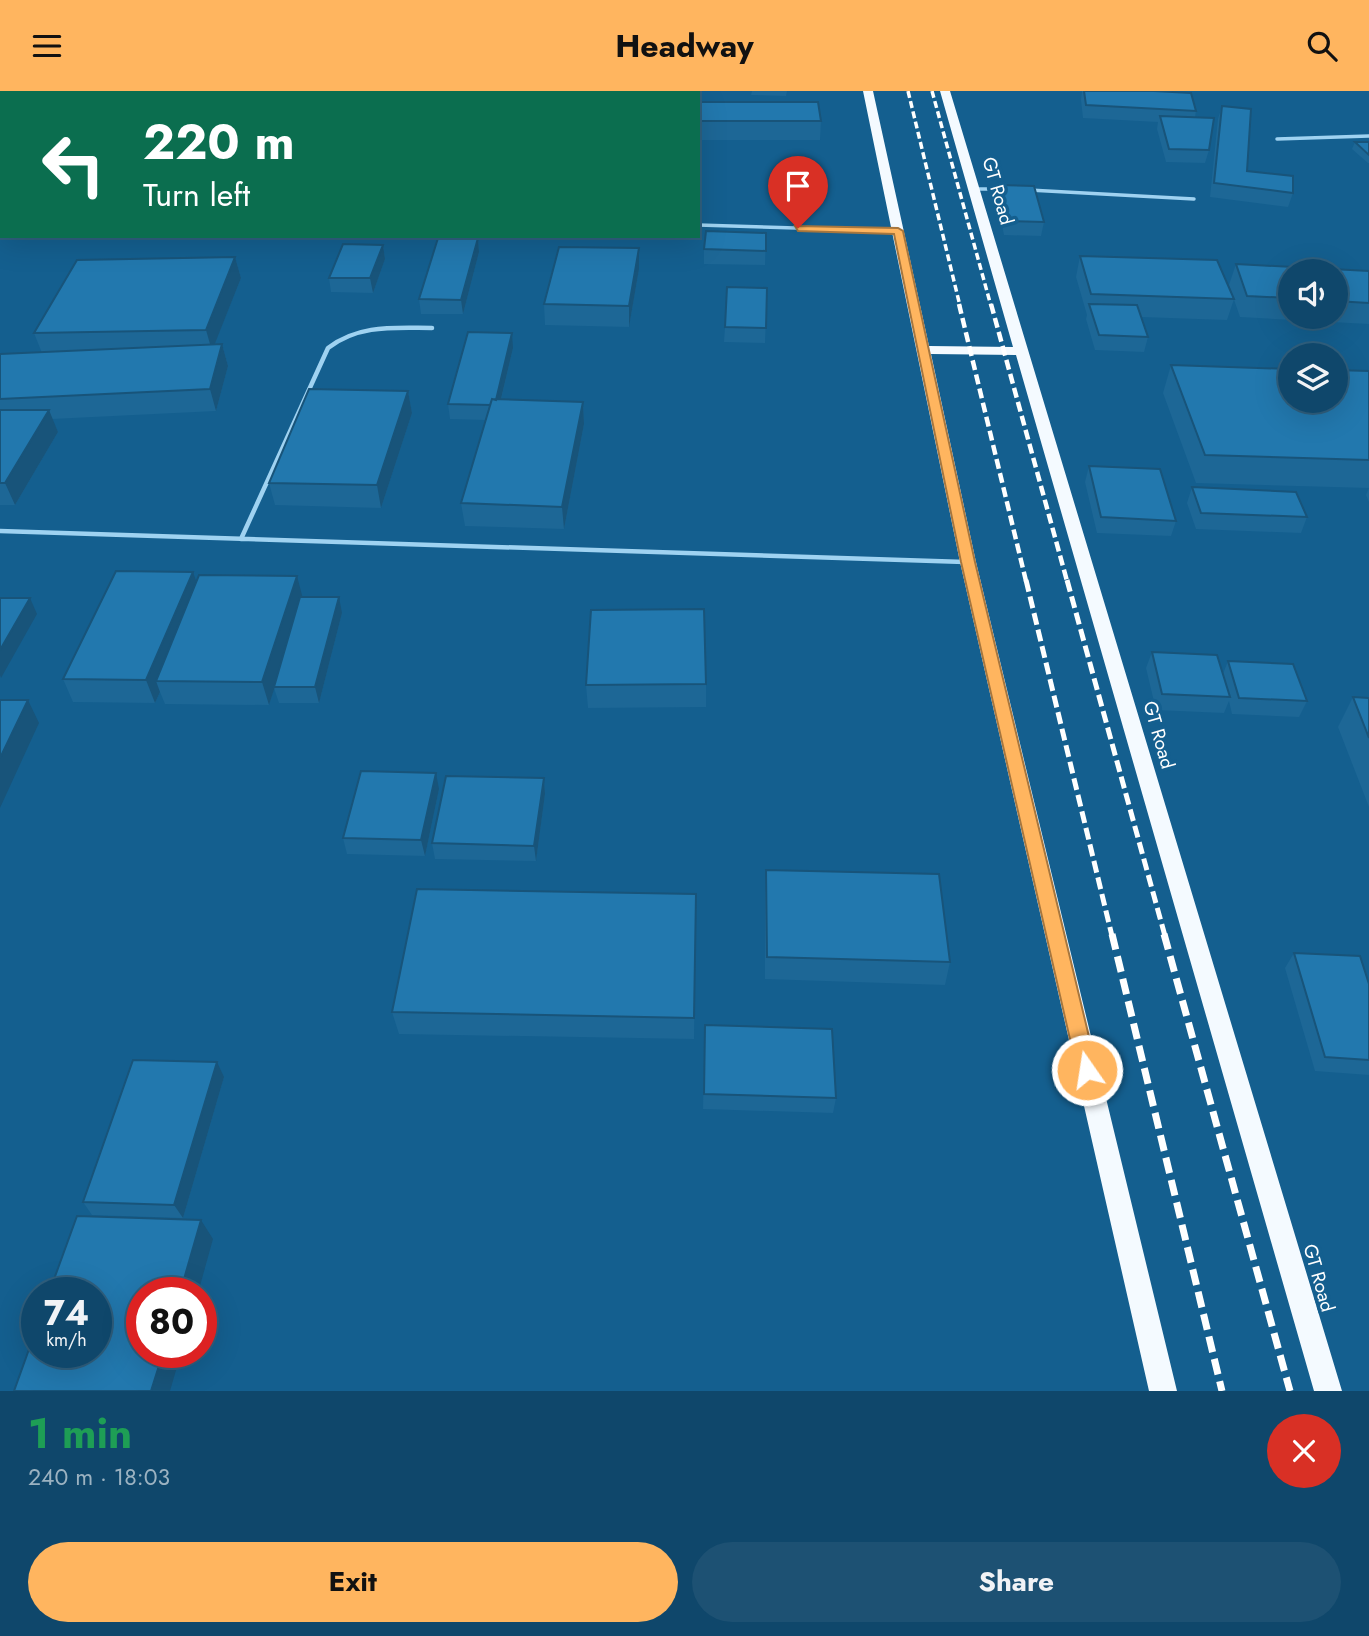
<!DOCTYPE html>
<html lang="en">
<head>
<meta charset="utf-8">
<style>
	:root { --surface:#0f476b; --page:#1d5173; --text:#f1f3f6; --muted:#9bb2c1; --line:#2f5f7e; --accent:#ffb55f }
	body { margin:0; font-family:Jost,sans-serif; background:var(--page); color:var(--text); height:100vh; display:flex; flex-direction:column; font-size:26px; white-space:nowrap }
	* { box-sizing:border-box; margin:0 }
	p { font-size:23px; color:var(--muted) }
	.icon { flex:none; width:38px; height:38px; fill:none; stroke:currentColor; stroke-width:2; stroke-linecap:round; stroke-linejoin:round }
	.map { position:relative; height:1300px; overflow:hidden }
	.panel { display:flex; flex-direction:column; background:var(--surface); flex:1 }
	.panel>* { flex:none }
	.top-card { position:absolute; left:0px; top:0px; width:700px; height:147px; box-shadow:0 7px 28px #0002,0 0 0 2px var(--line); background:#0b6e4f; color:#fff; overflow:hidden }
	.buttons { position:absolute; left:1278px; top:168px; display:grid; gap:14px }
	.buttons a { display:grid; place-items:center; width:70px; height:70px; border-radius:50%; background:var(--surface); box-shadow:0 7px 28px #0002,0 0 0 2px var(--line); font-size:35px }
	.speed { position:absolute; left:21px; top:1186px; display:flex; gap:14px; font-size:35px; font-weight:700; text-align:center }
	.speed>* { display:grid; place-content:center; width:91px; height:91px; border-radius:50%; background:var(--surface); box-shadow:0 7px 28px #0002,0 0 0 2px var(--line); line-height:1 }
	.speed small { font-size:18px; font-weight:400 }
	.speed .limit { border:10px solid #d22; background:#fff; color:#111 }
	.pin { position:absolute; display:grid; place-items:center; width:60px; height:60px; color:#fff; margin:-72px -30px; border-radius:50% 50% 50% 0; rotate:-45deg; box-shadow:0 0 7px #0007 }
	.pin .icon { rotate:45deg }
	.me { position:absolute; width:77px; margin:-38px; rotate:347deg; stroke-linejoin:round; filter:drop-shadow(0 0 5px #0008) }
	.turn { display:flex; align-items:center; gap:24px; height:147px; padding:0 28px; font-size:32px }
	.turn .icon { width:91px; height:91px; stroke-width:2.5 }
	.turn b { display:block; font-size:49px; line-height:60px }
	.round { display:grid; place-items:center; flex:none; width:74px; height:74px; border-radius:37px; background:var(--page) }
	.overview { display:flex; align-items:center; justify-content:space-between; height:119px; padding:0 28px }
	h1 { font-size:42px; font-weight:700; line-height:52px; color:#1e9e55 }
	.cta { display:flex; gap:14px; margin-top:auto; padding:14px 28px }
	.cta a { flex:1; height:80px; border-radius:42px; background:var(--accent); color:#111; font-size:28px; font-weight:700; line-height:80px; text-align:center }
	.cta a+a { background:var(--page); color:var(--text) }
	header { display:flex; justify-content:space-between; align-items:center; height:91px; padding:0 28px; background:var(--accent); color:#111; font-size:32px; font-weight:700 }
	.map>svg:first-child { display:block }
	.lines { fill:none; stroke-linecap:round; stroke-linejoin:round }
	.service-far1 { stroke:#9fd2f1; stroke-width:3.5 }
	.service { stroke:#9fd2f1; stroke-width:4.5 }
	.trunk { fill:#f4faff; fill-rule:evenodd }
	.rail-far3 { stroke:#fff; stroke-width:3.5; stroke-dasharray:7 3.5; stroke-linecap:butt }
	.rail-far2 { stroke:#fff; stroke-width:4.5; stroke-dasharray:10 4.5; stroke-linecap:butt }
	.rail-far1 { stroke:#fff; stroke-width:5; stroke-dasharray:12 5; stroke-linecap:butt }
	.rail { stroke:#fff; stroke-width:7; stroke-dasharray:16 7; stroke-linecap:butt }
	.wall { fill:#1d6796; fill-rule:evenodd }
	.shaded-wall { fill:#18547a }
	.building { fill:#2278ae; stroke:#18547a; stroke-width:2 }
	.route { fill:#ffb55f; stroke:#a6763e; stroke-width:2 }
	.labels { text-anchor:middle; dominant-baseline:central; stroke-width:7; stroke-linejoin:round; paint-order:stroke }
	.street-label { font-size:19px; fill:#fff; stroke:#145f8f }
</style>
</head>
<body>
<header><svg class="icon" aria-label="menu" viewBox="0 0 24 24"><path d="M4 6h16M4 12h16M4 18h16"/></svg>Headway<svg class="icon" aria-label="search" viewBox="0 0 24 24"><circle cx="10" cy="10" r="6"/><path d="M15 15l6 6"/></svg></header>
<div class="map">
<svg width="1369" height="1300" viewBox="0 0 1369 1300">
	<rect width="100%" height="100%" fill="#145f8f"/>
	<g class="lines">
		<!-- service-far1 -->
		<path class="service-far1" d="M1277,48L1369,45
			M974,98H1002
			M1029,99L1194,108
			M698,134L898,140"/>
		<!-- service -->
		<path class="service" d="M0,440L965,471
			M241,448L328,257C359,233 395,237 432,237"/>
		<!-- trunk -->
		<path class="trunk" d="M863,0H873L929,255L1013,256L940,0H950L1342,1300H1314L1016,264L931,263L976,471L1177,1300H1149L960,471Z"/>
		<!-- rail-far3 -->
		<path class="rail-far3" d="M908,0L960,215
			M932,0L991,215"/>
		<!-- rail-far2 -->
		<path class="rail-far2" d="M959,213L1026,490
			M991,213L1067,490"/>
		<!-- rail-far1 -->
		<path class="rail-far1" d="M1026,489L1112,845
			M1067,489L1165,845"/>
		<!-- rail -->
		<path class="rail" d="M1112,843L1222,1300
			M1164,843L1290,1300"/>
	</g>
	<!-- wall -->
	<path class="wall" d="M393,0H493L492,2H394Z
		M495,0H564V2H495Z
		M752,0H787L786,5L751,4Z
		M1082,0H1154L1196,20L1195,26L1209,59L1205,72L1166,71L1157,38L1158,31L1083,27L1081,9Z
		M698,11L821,30L820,49H698Z
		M1222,15L1247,80L1293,102L1288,116L1210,106L1218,28Z
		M1355,51H1369V72H1368L1352,58Z
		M0,84H2V136H0Z
		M998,94L1044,131L1041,145L1004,144L996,107Z
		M766,142L765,174L704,173V158Z
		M478,147L479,161L463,223H421L419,208Z
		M383,154L385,168L373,202L331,201L329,187Z
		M639,157V178L629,236L545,234L544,213Z
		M1080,165L1234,208L1227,229L1141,226L1148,246L1144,261L1095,259L1086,228L1087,224L1076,186Z
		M235,166L241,187L214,254L222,253L228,275L216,320L52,328L58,341L15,414H0V263L42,262L34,242Z
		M1236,173L1369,180V233L1240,226L1229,194ZM1290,180H1335V226H1290Z
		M767,197L765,252L724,251L725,236Z
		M513,257L501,309L583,311L584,333L564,438L465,435L461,412L486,329L450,328L448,313Z
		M1171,274L1369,280V411L1366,404L1369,397L1196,392L1163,302Z
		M408,300L412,322L381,417L275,414L269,392Z
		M1089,375L1176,430L1171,445L1097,442L1085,391Z
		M1192,396L1307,426L1301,442L1196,438L1187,412Z
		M196,491L303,506L342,522L319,612H279L274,597L269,614L165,613L160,601L155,612L73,611L63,588Z
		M1152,561L1223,583L1228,570L1307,610L1299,626L1232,623L1229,610L1224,622L1156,619L1146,577Z
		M706,593V616L588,617L586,594Z
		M1353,606L1369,607V716L1338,636Z
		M544,687L545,703L536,770L435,768L432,752Z
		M439,698L425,765L347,763L343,747Z
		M766,779L950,871L945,894L765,888V801Z
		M696,803L694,948L399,943L392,921Z
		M1294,862L1369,893V984L1315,980L1285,877Z
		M705,934L836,1007L833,1022L703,1018Z
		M224,986L183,1127L92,1124L83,1111Z"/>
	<!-- shaded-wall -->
	<path class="shaded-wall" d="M208,0H229L227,2H206Z
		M478,147L479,161L463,223L461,209Z
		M383,154L385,168L373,202L370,187Z
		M639,157V178L629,236V215Z
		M235,166L241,187L212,260L206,239Z
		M512,242L513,257L496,329L495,314Z
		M222,253L228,275L216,320L210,298Z
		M408,300L412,322L381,417L377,394Z
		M583,311L584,333L564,438L562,416Z
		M49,319L58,341L15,414L5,392Z
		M193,481L201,504L156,590L160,601L155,612L146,589Z
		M297,485L303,508L269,614L262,591Z
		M339,506L342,522L319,612L315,596Z
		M30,507L37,523L1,587L0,584V559Z
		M28,609L39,632L0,717V667Z
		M436,682L439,698L425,765L421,749Z
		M544,687L545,703L536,770L534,755Z
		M217,971L224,986L183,1127L174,1114Z
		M201,1129L213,1148L198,1202H180Z
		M163,1262H181L170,1300H151Z"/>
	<!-- building -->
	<path class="building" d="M109,0H208L206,2H107Z
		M1084,0H1154L1191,2L1196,20L1086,14Z
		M698,11H818L821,30H698Z
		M1222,15L1251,18L1247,80L1293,85V102L1214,92Z
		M1160,25L1214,27L1209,59L1169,58Z
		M1355,51H1369V64Z
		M0,84H2V115H0Z
		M998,94L1034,95L1044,131L1006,130Z
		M706,140L766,142V160L704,158Z
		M438,147H478L461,209L419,208Z
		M343,153L383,154L370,187H329Z
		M559,156L639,157L629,215L544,213Z
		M1080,165L1217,169L1234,208L1091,203Z
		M235,166L206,239L34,242L77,169Z
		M1236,173L1369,180V212L1335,210V180H1290V207L1247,205Z
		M727,196L767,197L766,237L725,236Z
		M1089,213L1137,214L1148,246L1099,244Z
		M468,241L512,242L496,309L492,308L490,314L448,313Z
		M222,253L210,298L0,308V263Z
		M1171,274L1290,278V310H1335V279L1369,280V369L1205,364Z
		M309,298L408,300L377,394L269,392Z
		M492,308L583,311L562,416L461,412Z
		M0,319H49L5,392H0Z
		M1089,375L1160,378L1176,430L1101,426Z
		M1192,396L1296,401L1307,426L1201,422Z
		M116,480L193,481L146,589L63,588Z
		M199,484L297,485L262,591L156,590Z
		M300,506H339L315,596H274Z
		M0,507H30L0,559Z
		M704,518L706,593L586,594L591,519Z
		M1152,561L1217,564L1230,606L1162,603Z
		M1228,570L1293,573L1307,610L1239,607Z
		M1353,606L1369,607V647Z
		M0,609H28L0,667Z
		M361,680L436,682L421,749L343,747Z
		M446,685L544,687L534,755L432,752Z
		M766,779L939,783L950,871L767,866Z
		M417,798L696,803L694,927L392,921Z
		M1294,862L1360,865L1369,893V969L1325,966Z
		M705,934L832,938L836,1007L704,1003Z
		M133,969L217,971L174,1114L83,1111Z
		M77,1125L201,1129L180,1202H142V1262H163L151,1300H14L37,1236V1262H96V1202H49Z"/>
	<!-- route -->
	<path class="route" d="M795,135L898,137L903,140L975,471L1097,979L1094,985L1087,988L1080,985L1077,979L961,471L894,143L798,140Z"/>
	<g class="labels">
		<!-- street labels -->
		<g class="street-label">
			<text transform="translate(998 100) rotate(74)">GT Road</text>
			<text transform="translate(1159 644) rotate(74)">GT Road</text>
			<text transform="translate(1319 1187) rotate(74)">GT Road</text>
		</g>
	</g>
</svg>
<div class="buttons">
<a><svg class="icon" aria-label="sound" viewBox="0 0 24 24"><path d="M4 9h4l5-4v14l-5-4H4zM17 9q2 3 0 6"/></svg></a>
<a><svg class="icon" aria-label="layers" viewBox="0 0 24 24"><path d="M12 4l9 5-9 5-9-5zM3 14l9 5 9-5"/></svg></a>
</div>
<div class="speed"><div>74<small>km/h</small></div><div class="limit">80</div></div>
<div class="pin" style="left:798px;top:137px;background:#d93025"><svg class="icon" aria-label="arrive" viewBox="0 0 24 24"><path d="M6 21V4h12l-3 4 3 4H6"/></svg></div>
<svg class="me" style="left:1087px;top:979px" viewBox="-20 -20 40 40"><circle r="17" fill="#ffb55f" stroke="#fff" stroke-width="3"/><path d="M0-11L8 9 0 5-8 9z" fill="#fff"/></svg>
<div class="top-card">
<div class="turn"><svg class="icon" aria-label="left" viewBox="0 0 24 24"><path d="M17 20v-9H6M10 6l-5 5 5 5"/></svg><div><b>220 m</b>Turn left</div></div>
</div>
</div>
<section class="panel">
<div class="overview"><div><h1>1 min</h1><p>240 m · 18:03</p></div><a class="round" style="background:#d93025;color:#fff"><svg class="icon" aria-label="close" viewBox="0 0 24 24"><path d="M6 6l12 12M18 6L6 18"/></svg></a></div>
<div class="cta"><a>Exit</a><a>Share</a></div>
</section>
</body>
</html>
